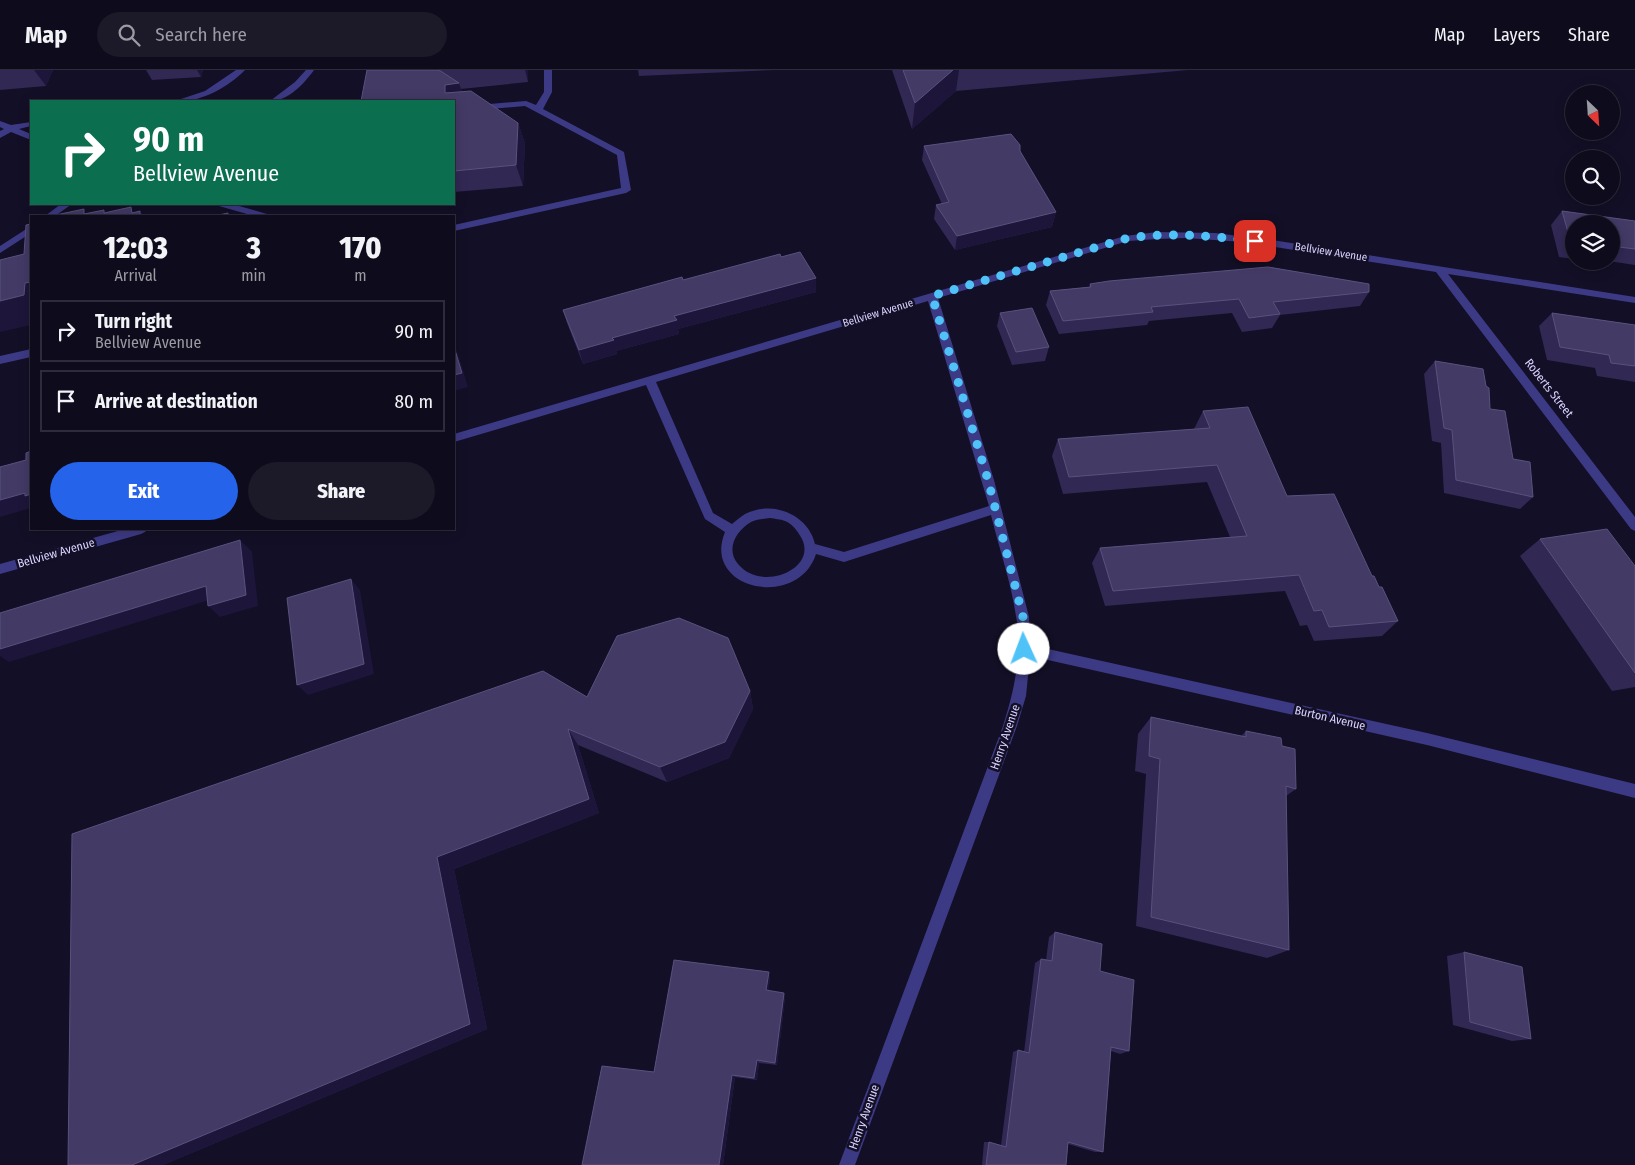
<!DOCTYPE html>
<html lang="en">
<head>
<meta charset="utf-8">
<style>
	:root { --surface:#0e0b1c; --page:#1c1929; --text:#f1f3f6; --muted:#9b9ba3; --line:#2e2b3b; --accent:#2563eb }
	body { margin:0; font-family:"Fira Sans Condensed",sans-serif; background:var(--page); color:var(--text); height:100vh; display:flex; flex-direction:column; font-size:19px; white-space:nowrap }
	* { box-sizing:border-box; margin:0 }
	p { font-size:16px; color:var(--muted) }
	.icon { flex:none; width:28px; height:28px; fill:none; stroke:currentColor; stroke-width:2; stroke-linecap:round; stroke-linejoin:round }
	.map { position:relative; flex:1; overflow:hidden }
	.side { position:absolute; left:30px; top:145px; width:425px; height:315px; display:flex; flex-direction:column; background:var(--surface); border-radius:0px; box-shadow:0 2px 12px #0003,0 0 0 1px var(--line) }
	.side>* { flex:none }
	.top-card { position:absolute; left:30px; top:30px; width:425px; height:105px; border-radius:0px; box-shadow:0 2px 12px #0003,0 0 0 1px var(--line); background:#0b6e4f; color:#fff; overflow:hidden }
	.needle { width:32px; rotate:155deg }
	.buttons { position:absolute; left:1565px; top:15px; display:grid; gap:10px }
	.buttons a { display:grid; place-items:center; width:55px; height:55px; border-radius:50%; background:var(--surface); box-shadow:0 2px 12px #0003,0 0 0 1px var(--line); font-size:25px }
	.pin { position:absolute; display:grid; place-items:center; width:42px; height:42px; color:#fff; margin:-21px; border-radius:10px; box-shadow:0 2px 8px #0006 }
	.me { position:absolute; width:55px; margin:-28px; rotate:358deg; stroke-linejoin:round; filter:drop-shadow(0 0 4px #0008) }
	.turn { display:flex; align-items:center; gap:18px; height:105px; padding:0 20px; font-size:22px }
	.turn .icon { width:65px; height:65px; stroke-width:2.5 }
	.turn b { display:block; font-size:35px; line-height:42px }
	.eta { display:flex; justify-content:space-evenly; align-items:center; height:85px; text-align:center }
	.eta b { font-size:30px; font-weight:800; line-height:35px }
	.primary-button { display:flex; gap:10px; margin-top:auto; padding:10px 20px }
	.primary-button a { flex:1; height:58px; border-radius:30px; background:var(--accent); color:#fff; font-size:20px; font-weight:800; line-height:58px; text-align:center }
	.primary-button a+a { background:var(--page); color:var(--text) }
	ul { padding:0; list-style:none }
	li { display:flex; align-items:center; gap:15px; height:62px; margin:0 10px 8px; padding:0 10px; border:2px solid var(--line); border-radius:0px }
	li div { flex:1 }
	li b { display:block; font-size:19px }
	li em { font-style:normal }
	header { display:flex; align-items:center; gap:30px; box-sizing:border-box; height:70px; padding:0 25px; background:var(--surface); border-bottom:1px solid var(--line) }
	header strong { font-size:24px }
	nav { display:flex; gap:28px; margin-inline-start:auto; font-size:18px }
	.search { width:350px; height:45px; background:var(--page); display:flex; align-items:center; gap:12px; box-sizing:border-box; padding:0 18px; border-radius:28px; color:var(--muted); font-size:19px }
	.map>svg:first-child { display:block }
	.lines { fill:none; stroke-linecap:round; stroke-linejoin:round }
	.minor { fill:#3d3a85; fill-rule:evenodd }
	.wall { fill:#312854 }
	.shaded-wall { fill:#1d163a }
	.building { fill:#433a66; stroke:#5a527e }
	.route { stroke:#4fc3f7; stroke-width:9; stroke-dasharray:0 16.2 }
	.labels { text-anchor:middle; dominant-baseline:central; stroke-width:5; stroke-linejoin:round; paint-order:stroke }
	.far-street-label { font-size:11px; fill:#d9d4ff; stroke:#130f26 }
	.street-label { font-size:12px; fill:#d9d4ff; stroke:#130f26 }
</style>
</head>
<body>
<header>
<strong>Map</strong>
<div class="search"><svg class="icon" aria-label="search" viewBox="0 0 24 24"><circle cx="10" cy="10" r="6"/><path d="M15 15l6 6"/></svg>Search here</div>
<nav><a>Map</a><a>Layers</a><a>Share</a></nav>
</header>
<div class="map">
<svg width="1635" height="1095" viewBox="0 0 1635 1095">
	<rect width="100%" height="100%" fill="#130f26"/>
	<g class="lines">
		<!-- minor -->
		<path class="minor" d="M236,0H245C227,18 200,33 175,31L205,21Z
			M306,0H314C304,14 288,31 270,31L295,12Z
			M544,0H552V22L543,39L624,82L631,120L626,123L454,161V155L621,118L617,85L525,36L454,42V37L526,31L536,35L544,22Z
			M0,51L11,55L31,52V56L19,59L31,64V70L11,62L0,68V61L4,59L0,57Z
			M61,134H72L55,146H45Z
			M217,134H232L267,144L269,146H254L219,136Z
			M31,156V163L0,183V176Z
			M1157,162L1215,163L1272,170L1635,227V233L1448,204L1635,447V461L1631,459L1436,202L1243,172L1186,168L1157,169L1128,171L938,228L994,410L1029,547L1030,575L1427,663L1635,714V728L1427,675L1030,586L1026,626L1017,656L855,1095H839L1003,656C1014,622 1023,582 1016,546C1011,512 999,478 991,445L844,492L816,484C798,540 701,520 725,462L705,449L646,315L454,372V364L1125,166ZM928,231L989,436L844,482L815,474C808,444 772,430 745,444C740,447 736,451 732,454L713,443L656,312ZM770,448C775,449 780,449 785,451C791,453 796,459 799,464C822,496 767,521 742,498C724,483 734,462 751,452C757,449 764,449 770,448Z
			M31,279V287L0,294V286Z
			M125,459H147L145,462L141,464L0,504V494Z"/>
	</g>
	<!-- wall -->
	<path class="wall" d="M0,0H53L46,16L0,20Z
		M146,0H203L201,7L152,10Z
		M367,0H528V12L461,19L462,22L518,53L525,73L523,116L454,122V31Z
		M638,0H775L639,6Z
		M892,0H1188L956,21L912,59Z
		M924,76L1020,81L1056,142L1052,157L955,180L934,149L936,135L942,134L922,90Z
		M1562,141L1635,151V195L1608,191H1611V154H1574V189L1559,187L1551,155Z
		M781,187L816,222L678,259L679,264L616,281L617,284L583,294L567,253L563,240Z
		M1090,214L1369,222L1360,236L1280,245L1272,258L1242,262L1232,243L1149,251L1147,255L1059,264L1046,235L1050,221L1089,217Z
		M1000,243L1049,277L1045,291L1012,295L997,256Z
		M1552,243L1635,255V312L1597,306L1595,298L1547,290L1539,256Z
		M1435,291L1490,339L1513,389L1533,427L1520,439L1444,423L1441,373L1432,371L1424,304Z
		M1203,341L1287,426L1372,506L1379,517L1398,551L1382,566L1314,571L1307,555L1300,556L1285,521L1105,536L1092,493L1100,478L1230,467L1207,412L1063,424L1052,386L1058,369L1194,359Z
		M1540,469L1635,496V617L1612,621L1520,486Z
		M750,621L753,639L729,688L667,712L578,675L599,743L454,799L487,959L163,1095L587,627Z
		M1151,647L1241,666L1246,661L1282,676L1296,719L1286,726L1289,880L1267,888L1136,856L1146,704L1135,701L1138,664Z
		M1055,862L1100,901L1129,981L1120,984L1111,981L1103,1082H1095L1068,1074L1066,1095H982L984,1072H989L1001,1075L1013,982L1018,980L1024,982L1035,893L1041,889L1046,890L1049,867Z
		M1464,882L1531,969L1512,971L1453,955L1447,886Z
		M770,908L768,921L784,923L785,928L777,995L759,993L757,1010L735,1007L723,1095L654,1002Z"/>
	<!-- shaded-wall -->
	<path class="shaded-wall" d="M34,0H53L46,16Z
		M197,0H203L201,7Z
		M525,0H528V12Z
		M953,0H959L956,21L912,59L915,33Z
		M459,13L466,34L445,23V15Z
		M518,53L525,73L523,116L516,95Z
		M140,141L144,146H140Z
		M1056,142L1052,157L955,180L957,166Z
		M816,208V222L678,259L679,264L616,281L617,284L583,294L579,280L612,268L674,246Z
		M31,212V255L0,262V231L25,213Z
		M454,275L458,284L468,317L454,321Z
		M25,423L31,424V438L0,447V430Z
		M240,470L252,482L258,536L220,547L208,536Z
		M351,509L360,520L374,604L308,625L297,615Z
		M206,516L219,527L9,592L0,586V579Z
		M750,621L753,639L729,688L667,712L660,697Z
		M568,659L578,675L599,743L454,799L487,959L163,1095H132L437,787Z
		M769,902L770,908L768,925L766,920Z
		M784,923L785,928L777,995L775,993Z
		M757,990L759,993L757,1010L754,1008Z
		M732,1005L735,1007L723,1095H719Z"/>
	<!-- building -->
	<path class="building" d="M367,0H439L459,13L445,15V23L471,21L518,53L516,95L454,101V31H361Z
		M903,0H953L915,33Z
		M1011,64L1020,75V81L1056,142L957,166L936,135L949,132L924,76Z
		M131,137L132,143L140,141V146H51L84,139V144L104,140V143Z
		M1562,141L1635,151V179L1611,176V154H1574V173H1571Z
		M228,143V146H214Z
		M31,154V212L25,213L24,225L0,231V190L24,184L26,155Z
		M800,182L816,208L674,246L677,250L612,268L614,270L579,280L563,240L682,207L683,210L780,184L781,187Z
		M1268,197L1369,214V222L1273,232L1280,244L1249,248L1239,229L1151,237L1153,242L1063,251L1050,221L1091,217L1090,214L1109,211Z
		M1032,238L1049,277L1016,282L1000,243Z
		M1552,243L1635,255V296L1611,293L1609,285L1560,277Z
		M454,277L462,303L454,305Z
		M1435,291L1483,299L1486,316L1489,318L1490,339L1505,341L1513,389L1530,392L1533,427L1456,410L1452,360L1444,358Z
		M1248,337L1287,426L1334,424L1372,506H1374L1379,517H1382L1398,551L1329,557L1322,540L1314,541L1299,505L1113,521L1100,478L1247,466L1217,395L1069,407L1058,369L1210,358L1203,341Z
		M31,381V424L25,426V423L0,430V397L26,390V383Z
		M1607,459L1635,496V603L1540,469Z
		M240,470L246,525L208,536L206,516L0,579V543Z
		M351,509L364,594L297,615L287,528Z
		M679,548L728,568L750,621L725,672L660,697L568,659L589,729L437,787L470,954L132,1095H68L72,764L543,601L587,627L617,566Z
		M1151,647L1246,667V661L1281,668L1282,676L1295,679L1296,719L1286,716L1289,880L1151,847L1160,689L1149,686Z
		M1055,862L1102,874L1100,901L1134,910L1129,981L1111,977L1103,1082L1068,1072L1066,1095H986L989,1072L1006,1077L1018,980L1029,983L1041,889L1052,891Z
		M1464,882L1522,897L1531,969L1470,952Z
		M674,890L769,902L766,920L784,923L775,993L757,990L754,1008L732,1005L719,1095H582L602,996L654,1002Z"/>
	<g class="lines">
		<!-- route -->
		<path class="route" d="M1024,579L1023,547L988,410L932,226L1128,168C1173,162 1210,166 1255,171"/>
	</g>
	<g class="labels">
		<!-- far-street labels -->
		<g class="far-street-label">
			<text transform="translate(1331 182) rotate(9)">Bellview Avenue</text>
			<text transform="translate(878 243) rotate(-17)">Bellview Avenue</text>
		</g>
		<!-- street labels -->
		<g class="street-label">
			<text transform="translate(1549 318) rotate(52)">Roberts Street</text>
			<text transform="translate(56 483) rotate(-16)">Bellview Avenue</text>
			<text transform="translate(1330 648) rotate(13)">Burton Avenue</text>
			<text transform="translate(1005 667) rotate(-71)">Henry Avenue</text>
			<text transform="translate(864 1047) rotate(-70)">Henry Avenue</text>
		</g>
	</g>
</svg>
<div class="buttons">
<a><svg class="needle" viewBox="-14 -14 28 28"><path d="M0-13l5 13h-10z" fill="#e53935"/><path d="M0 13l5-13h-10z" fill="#9b9ba3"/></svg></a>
<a><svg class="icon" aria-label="search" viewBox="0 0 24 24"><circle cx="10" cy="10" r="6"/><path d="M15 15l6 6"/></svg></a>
<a><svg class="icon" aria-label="layers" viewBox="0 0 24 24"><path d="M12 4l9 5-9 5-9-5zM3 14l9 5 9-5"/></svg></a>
</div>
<div class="pin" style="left:1255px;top:171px;background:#d93025"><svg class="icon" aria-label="arrive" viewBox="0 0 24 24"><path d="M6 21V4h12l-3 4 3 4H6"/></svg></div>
<svg class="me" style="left:1024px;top:579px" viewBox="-20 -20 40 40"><circle r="19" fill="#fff"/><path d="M0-13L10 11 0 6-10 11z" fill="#4fc3f7"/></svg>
<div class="top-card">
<div class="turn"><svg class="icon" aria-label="right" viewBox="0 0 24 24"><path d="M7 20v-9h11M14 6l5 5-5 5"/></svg><div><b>90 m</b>Bellview Avenue</div></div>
</div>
<section class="side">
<div class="eta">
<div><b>12:03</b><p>Arrival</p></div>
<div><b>3</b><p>min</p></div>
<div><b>170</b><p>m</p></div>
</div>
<ul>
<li><svg class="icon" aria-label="right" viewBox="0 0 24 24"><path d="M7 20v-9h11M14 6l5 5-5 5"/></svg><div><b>Turn right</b><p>Bellview Avenue</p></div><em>90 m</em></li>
<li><svg class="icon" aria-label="arrive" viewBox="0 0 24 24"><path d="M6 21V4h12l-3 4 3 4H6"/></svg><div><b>Arrive at destination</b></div><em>80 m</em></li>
</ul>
<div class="primary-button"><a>Exit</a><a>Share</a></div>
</section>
</div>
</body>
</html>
